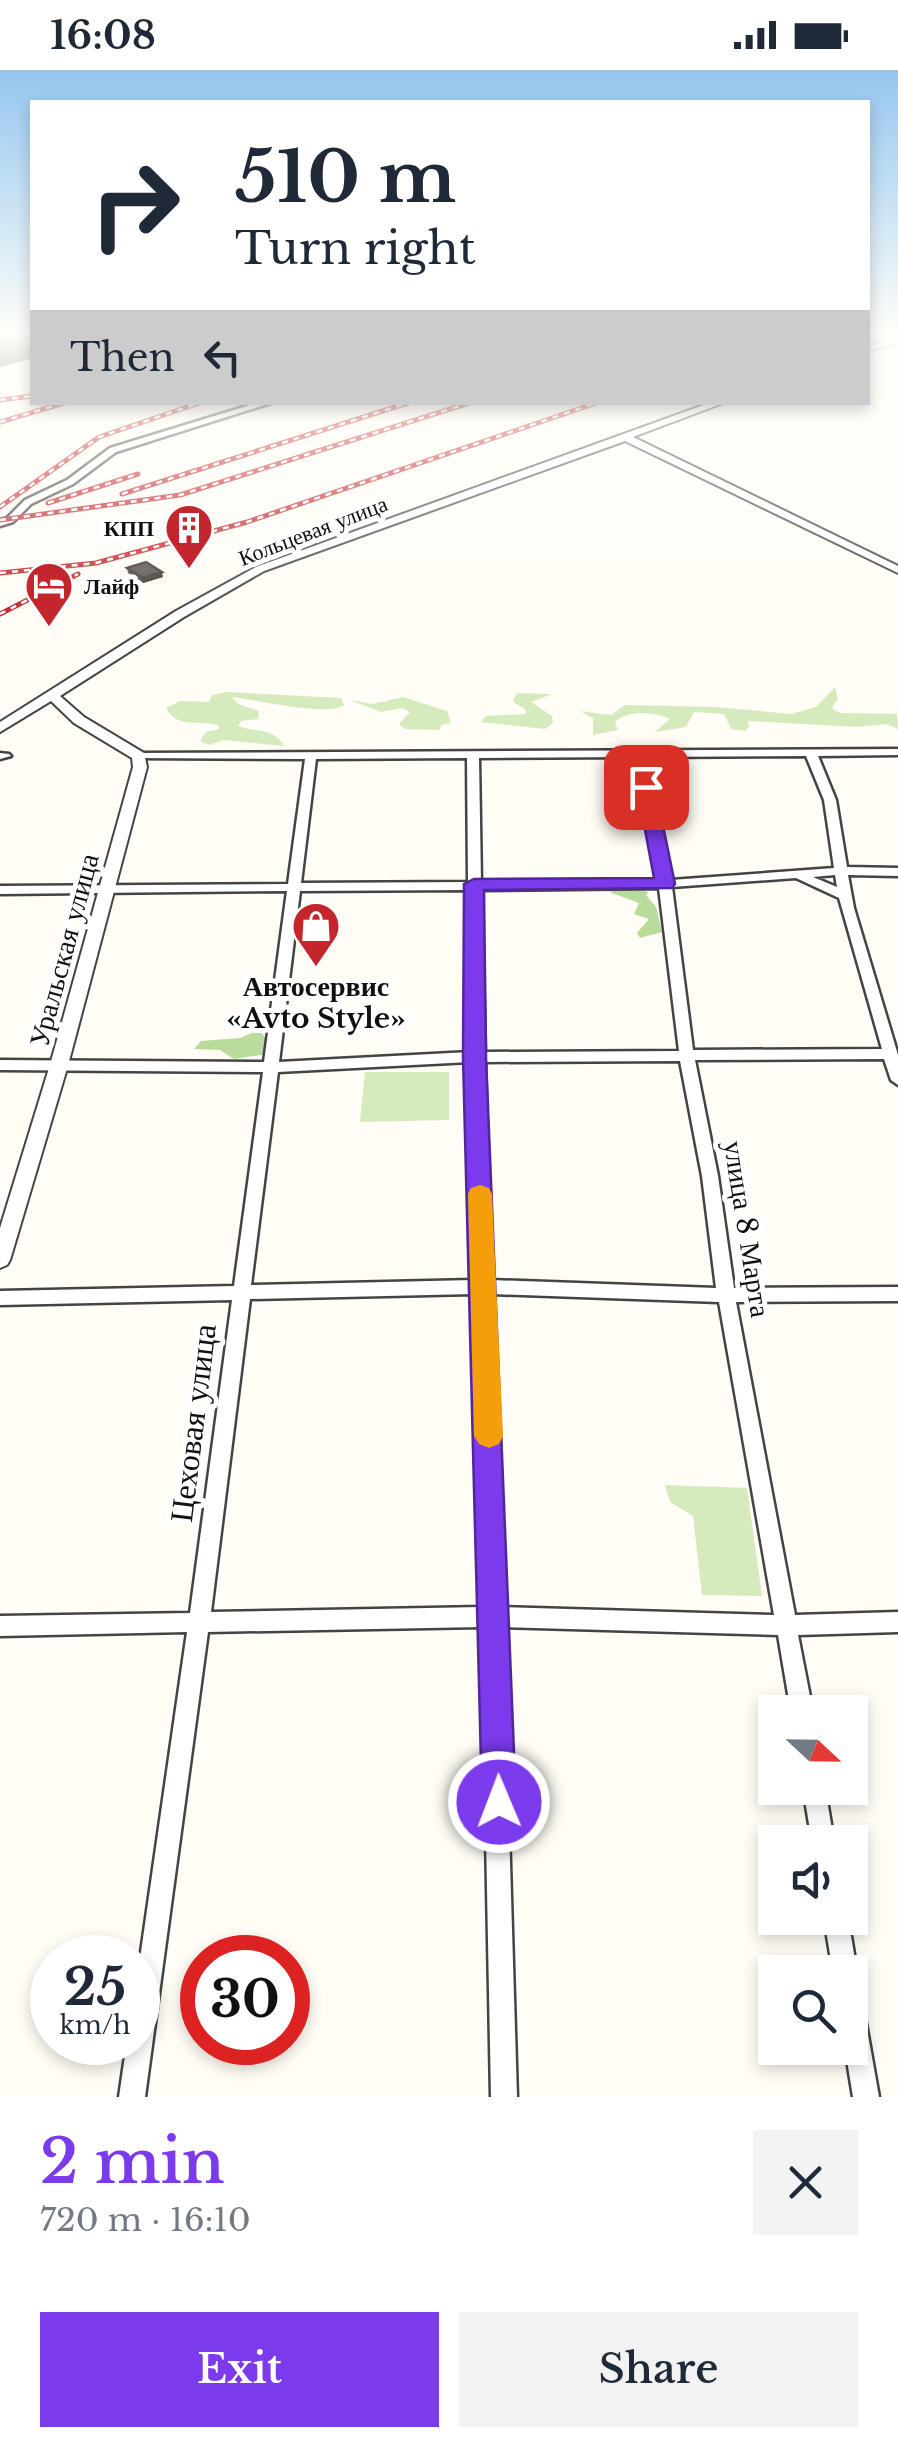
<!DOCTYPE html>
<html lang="en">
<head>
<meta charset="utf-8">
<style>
	:root { --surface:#fff; --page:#f2f2f3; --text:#1f2937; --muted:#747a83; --accent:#7c3aed }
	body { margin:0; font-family:"Libre Baskerville",serif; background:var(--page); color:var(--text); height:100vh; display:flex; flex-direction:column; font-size:38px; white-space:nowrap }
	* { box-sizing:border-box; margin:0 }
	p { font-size:32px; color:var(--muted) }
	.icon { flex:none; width:55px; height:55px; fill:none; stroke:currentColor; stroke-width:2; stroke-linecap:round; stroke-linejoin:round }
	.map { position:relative; height:2027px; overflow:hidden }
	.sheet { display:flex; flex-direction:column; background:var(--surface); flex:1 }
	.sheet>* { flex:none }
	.hud { position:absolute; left:30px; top:30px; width:840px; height:305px; border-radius:0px; box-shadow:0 5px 15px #0003; background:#fff; color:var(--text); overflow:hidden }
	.needle { width:65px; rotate:112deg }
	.tools { position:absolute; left:758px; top:1625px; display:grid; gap:20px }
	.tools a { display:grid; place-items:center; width:110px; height:110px; border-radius:0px; background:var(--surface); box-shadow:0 5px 15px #0003; font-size:50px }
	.speed { position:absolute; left:30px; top:1865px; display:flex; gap:20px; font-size:50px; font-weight:700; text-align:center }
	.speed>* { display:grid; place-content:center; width:130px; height:130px; border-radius:50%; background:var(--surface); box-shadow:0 5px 15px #0003; line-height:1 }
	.speed small { font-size:25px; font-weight:400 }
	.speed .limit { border:15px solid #d22; background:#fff; color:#111 }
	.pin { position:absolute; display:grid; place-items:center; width:85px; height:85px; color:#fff; margin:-42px; border-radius:20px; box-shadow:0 5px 15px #0006 }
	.me { position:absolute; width:110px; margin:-55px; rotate:359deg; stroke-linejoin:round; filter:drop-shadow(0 0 8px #0008) }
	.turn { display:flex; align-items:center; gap:35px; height:210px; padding:0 40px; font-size:45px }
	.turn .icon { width:130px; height:130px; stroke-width:2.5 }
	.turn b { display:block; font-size:70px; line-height:85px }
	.then { display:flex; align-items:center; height:95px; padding:0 40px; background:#0003; gap:20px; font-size:38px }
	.round { display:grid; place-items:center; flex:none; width:105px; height:105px; border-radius:0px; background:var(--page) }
	.head { display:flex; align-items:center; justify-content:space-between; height:170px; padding:0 40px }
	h1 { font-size:60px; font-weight:600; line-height:75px; color:var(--accent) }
	.button { display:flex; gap:20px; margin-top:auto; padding:20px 40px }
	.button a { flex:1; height:115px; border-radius:0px; background:var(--accent); color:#fff; font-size:40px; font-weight:600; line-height:115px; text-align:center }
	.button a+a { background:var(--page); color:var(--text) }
	.status { display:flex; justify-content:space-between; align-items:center; height:70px; padding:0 50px; background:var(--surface); direction:ltr }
	.status svg { height:28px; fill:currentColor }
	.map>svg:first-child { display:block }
	.green { fill:#d5ebbd }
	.forest { fill:#b9dc9c }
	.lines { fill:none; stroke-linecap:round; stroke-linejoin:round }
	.minor-casing { stroke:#444; stroke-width:5 }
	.tertiary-casing { stroke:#444; stroke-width:4 }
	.minor { fill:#fff; fill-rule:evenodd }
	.tertiary { fill:#fff; fill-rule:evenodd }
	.rail-casing { stroke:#c4262e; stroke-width:5 }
	.rail { stroke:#fff; stroke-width:2.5; stroke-dasharray:6; stroke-linecap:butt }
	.wall { fill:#4d4742 }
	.shaded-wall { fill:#3f3936 }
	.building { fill:#5a524d; stroke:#3f3936; stroke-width:2.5 }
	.route { fill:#7c3aed; stroke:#51269a; stroke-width:2.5 }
	.slow { fill:#f59e0b }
	.labels { text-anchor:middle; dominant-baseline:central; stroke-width:10; stroke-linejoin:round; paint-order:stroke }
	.far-poi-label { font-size:22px; font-weight:bold; fill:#111; stroke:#fff; text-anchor:end }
	.far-street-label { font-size:22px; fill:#111; stroke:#fff }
	.street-label { font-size:28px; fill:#111; stroke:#fff }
	.poi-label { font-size:28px; font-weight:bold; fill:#111; stroke:#fff }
	.near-street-label { font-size:32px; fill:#111; stroke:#fff }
</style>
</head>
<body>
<div class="status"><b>16:08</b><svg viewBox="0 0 49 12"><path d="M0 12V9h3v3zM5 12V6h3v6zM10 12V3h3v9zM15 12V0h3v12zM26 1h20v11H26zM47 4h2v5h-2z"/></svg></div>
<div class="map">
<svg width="898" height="2027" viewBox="0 0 898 2027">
	<rect width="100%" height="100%" fill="#fffdf5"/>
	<!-- green -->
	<path class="green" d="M835,617L838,629L832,638L840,643L897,644L898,659L887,654L857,657L748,651L749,657L745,661L731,659L724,644L694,642L686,657L655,662L670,649C655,642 627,640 615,652L618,660L593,665V648L580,641L611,645L625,635L717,637L791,644L816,637Z
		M227,622L341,628L344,635C328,647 256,630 232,627L238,634L259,641L258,649L241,651L238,656C256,663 273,657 284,676L224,670L208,675L200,671L206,662L219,659V655C199,650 177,659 166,638L180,631L209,632L212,625Z
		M517,623L552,624L531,632L552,646L553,653L545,659L481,652L486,646L526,644L525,639L513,632Z
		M403,627L447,641L451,653L441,655L440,660L405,659L399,654L410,642L402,638L381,642L350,630L373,634Z
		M365,1002H449V1050L360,1052Z
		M665,1415L747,1418L762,1526L702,1525L693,1446L670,1432Z"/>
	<!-- forest -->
	<path class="forest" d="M636,817L649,823L646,825L656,837L662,862L640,868L637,863L649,849L634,844L639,833L609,822Z
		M254,962H261L270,974L266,984L234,989L220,980L194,979L201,971L240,968Z"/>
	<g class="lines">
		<!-- minor casing -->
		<g class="minor-casing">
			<path id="minor" d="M260,332H274L116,382L73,414L31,434L13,452L0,456V450L7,448L25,430L67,410L110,378Z
				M898,679V685L818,686L836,730L847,797L898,798V806L848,805L854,838L898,985V1015L891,1010L884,989L695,990L718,1106L734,1218L898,1217V1231L736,1232L795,1545L898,1542V1562L798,1565L813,1642H791L778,1565L503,1557L517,2027H491L482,1557L208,1562L145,2027H119L127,1972H138V1903L187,1562L0,1566V1546L190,1543L232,1230L0,1235V1221L234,1216L263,1002L0,1000V990L264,992L287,821L0,824V816L288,814L305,689L135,688V684L139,683ZM806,686L824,730L834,798L671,810L645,687ZM634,687L658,810L481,812L479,688ZM467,688L468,812L301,813L316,689ZM835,805L837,817L813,807ZM796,808L839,828L882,979L693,980L672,817ZM659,818L679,981L485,982L481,820ZM468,820L470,982L279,992L300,821ZM680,991L702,1106L716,1218L491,1210L485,992ZM470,992L474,1210L251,1215L278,1002ZM474,1224L482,1537L211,1542L250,1229ZM492,1224L719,1232L774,1545L502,1537Z
				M0,683L9,684L11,686L0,689Z
				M803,1718H825L834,1772H812Z
				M824,1848H848L857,1902L854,1911L850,1912V1902H833Z
				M850,1919L859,1922L862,1931L879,2027H853L845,1978H850Z"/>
		</g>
		<!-- tertiary casing -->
		<g class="tertiary-casing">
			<path id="tertiary" d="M898,267V273L868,281V276Z
				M712,332H726L633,367L898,496V503L625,371L264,501L184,547L60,626L84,647L144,683L147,697L68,995L10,1190L7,1195L0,1198V1158L50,995L133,697L132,688L74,653L51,631L0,662V652L176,541L256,497Z"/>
		</g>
		<!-- minor -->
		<use href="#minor" class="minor"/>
		<!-- tertiary -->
		<use href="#tertiary" class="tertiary"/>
		<!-- rail casing -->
		<g class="rail-casing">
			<path id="rail" d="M0,330L32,326
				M0,352L67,332
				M122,424L411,332
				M48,433L138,404
				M0,437L99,367L202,332
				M0,450L180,425L472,332
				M0,503L96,493L247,452L599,332
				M0,544L78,504"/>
		</g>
		<!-- rail -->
		<use href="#rail" class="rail"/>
	</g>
	<!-- wall -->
	<path class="wall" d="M127,498L163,507L143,513L128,503Z"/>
	<!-- shaded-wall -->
	<path class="shaded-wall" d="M32,276V289L0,297V284Z
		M162,502L163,507L143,513V508Z"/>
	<!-- building -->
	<path class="building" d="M0,266H32V276L0,284Z
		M146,492L162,502L143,508L127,498Z"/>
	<!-- sky -->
	<linearGradient id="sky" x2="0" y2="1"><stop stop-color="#95c6ee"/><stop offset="0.48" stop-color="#fffefa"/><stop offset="1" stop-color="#fffefa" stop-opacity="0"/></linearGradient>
	<rect width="898" height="549" fill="url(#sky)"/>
	<!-- route -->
	<path class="route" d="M646,712L655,717L675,814L672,818L484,820L486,987L516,1732L511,1744L499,1749L487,1744L482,1732L463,987L464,814L474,809L654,808L637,717Z"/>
	<!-- slow -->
	<path class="slow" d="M480,1115L489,1118L492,1124L503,1366L499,1374L489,1378L479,1374L474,1366L468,1124L471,1118Z"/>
	<!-- icons -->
	<defs>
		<g id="building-pin" transform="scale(2.5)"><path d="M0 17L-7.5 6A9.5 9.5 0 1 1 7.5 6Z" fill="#c4262e" stroke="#fff"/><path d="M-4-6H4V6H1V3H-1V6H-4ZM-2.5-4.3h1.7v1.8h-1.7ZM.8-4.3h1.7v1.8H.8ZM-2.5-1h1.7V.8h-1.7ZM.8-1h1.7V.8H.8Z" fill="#fff"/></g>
		<g id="hotel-pin" transform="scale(2.5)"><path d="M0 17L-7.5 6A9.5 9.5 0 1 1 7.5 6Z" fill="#c4262e" stroke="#fff"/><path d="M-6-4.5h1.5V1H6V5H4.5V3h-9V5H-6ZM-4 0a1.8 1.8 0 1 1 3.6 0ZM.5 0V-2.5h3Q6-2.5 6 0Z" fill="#fff"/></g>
		<g id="shop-pin" transform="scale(2.5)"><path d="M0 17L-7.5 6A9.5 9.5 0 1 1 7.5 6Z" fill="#c4262e" stroke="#fff"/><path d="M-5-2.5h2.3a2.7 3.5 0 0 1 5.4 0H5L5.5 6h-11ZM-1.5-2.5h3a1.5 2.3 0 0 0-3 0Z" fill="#fff"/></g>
	</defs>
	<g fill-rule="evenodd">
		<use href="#building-pin" x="189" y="458"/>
		<use href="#hotel-pin" x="49" y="516"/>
		<use href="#shop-pin" x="316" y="856"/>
	</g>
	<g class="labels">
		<!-- far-poi labels -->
		<g class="far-poi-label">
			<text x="154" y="458">КПП</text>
			<text x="84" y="516" text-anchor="start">Лайф</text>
		</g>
		<!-- far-street labels -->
		<g class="far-street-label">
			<text transform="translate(313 461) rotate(-21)">Кольцевая улица</text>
		</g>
		<!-- street labels -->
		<g class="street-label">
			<text transform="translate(64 880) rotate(-75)">Уральская улица</text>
			<text transform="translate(747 1159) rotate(81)">улица 8 Марта</text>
		</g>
		<!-- poi labels -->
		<g class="poi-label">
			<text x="316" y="916">Автосервис<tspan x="316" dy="32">«Avto Style»</tspan></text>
		</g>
		<!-- near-street labels -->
		<g class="near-street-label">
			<text transform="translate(193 1353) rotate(-83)">Цеховая улица</text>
		</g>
	</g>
</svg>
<div class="tools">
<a><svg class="needle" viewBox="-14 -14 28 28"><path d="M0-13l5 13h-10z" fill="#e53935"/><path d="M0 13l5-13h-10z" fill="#747a83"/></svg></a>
<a><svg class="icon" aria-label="sound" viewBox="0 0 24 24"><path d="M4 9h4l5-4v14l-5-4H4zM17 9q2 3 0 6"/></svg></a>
<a><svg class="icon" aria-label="search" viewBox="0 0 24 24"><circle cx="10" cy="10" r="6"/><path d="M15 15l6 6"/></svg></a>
</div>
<div class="speed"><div>25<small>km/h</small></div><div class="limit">30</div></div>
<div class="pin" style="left:646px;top:717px;background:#d93025"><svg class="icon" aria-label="arrive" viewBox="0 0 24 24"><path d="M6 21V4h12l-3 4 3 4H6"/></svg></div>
<svg class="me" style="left:499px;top:1732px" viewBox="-20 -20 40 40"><circle r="17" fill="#7c3aed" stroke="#fff" stroke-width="3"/><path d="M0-11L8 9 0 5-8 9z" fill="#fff"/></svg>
<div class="hud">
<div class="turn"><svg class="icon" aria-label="right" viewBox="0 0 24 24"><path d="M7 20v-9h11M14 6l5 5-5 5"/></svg><div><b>510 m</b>Turn right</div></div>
<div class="then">Then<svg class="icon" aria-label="left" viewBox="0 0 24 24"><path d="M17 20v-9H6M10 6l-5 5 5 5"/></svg></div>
</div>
</div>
<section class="sheet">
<div class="head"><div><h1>2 min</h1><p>720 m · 16:10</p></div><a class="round"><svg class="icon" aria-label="close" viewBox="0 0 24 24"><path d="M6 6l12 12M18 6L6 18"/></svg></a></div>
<div class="button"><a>Exit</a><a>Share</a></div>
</section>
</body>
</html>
